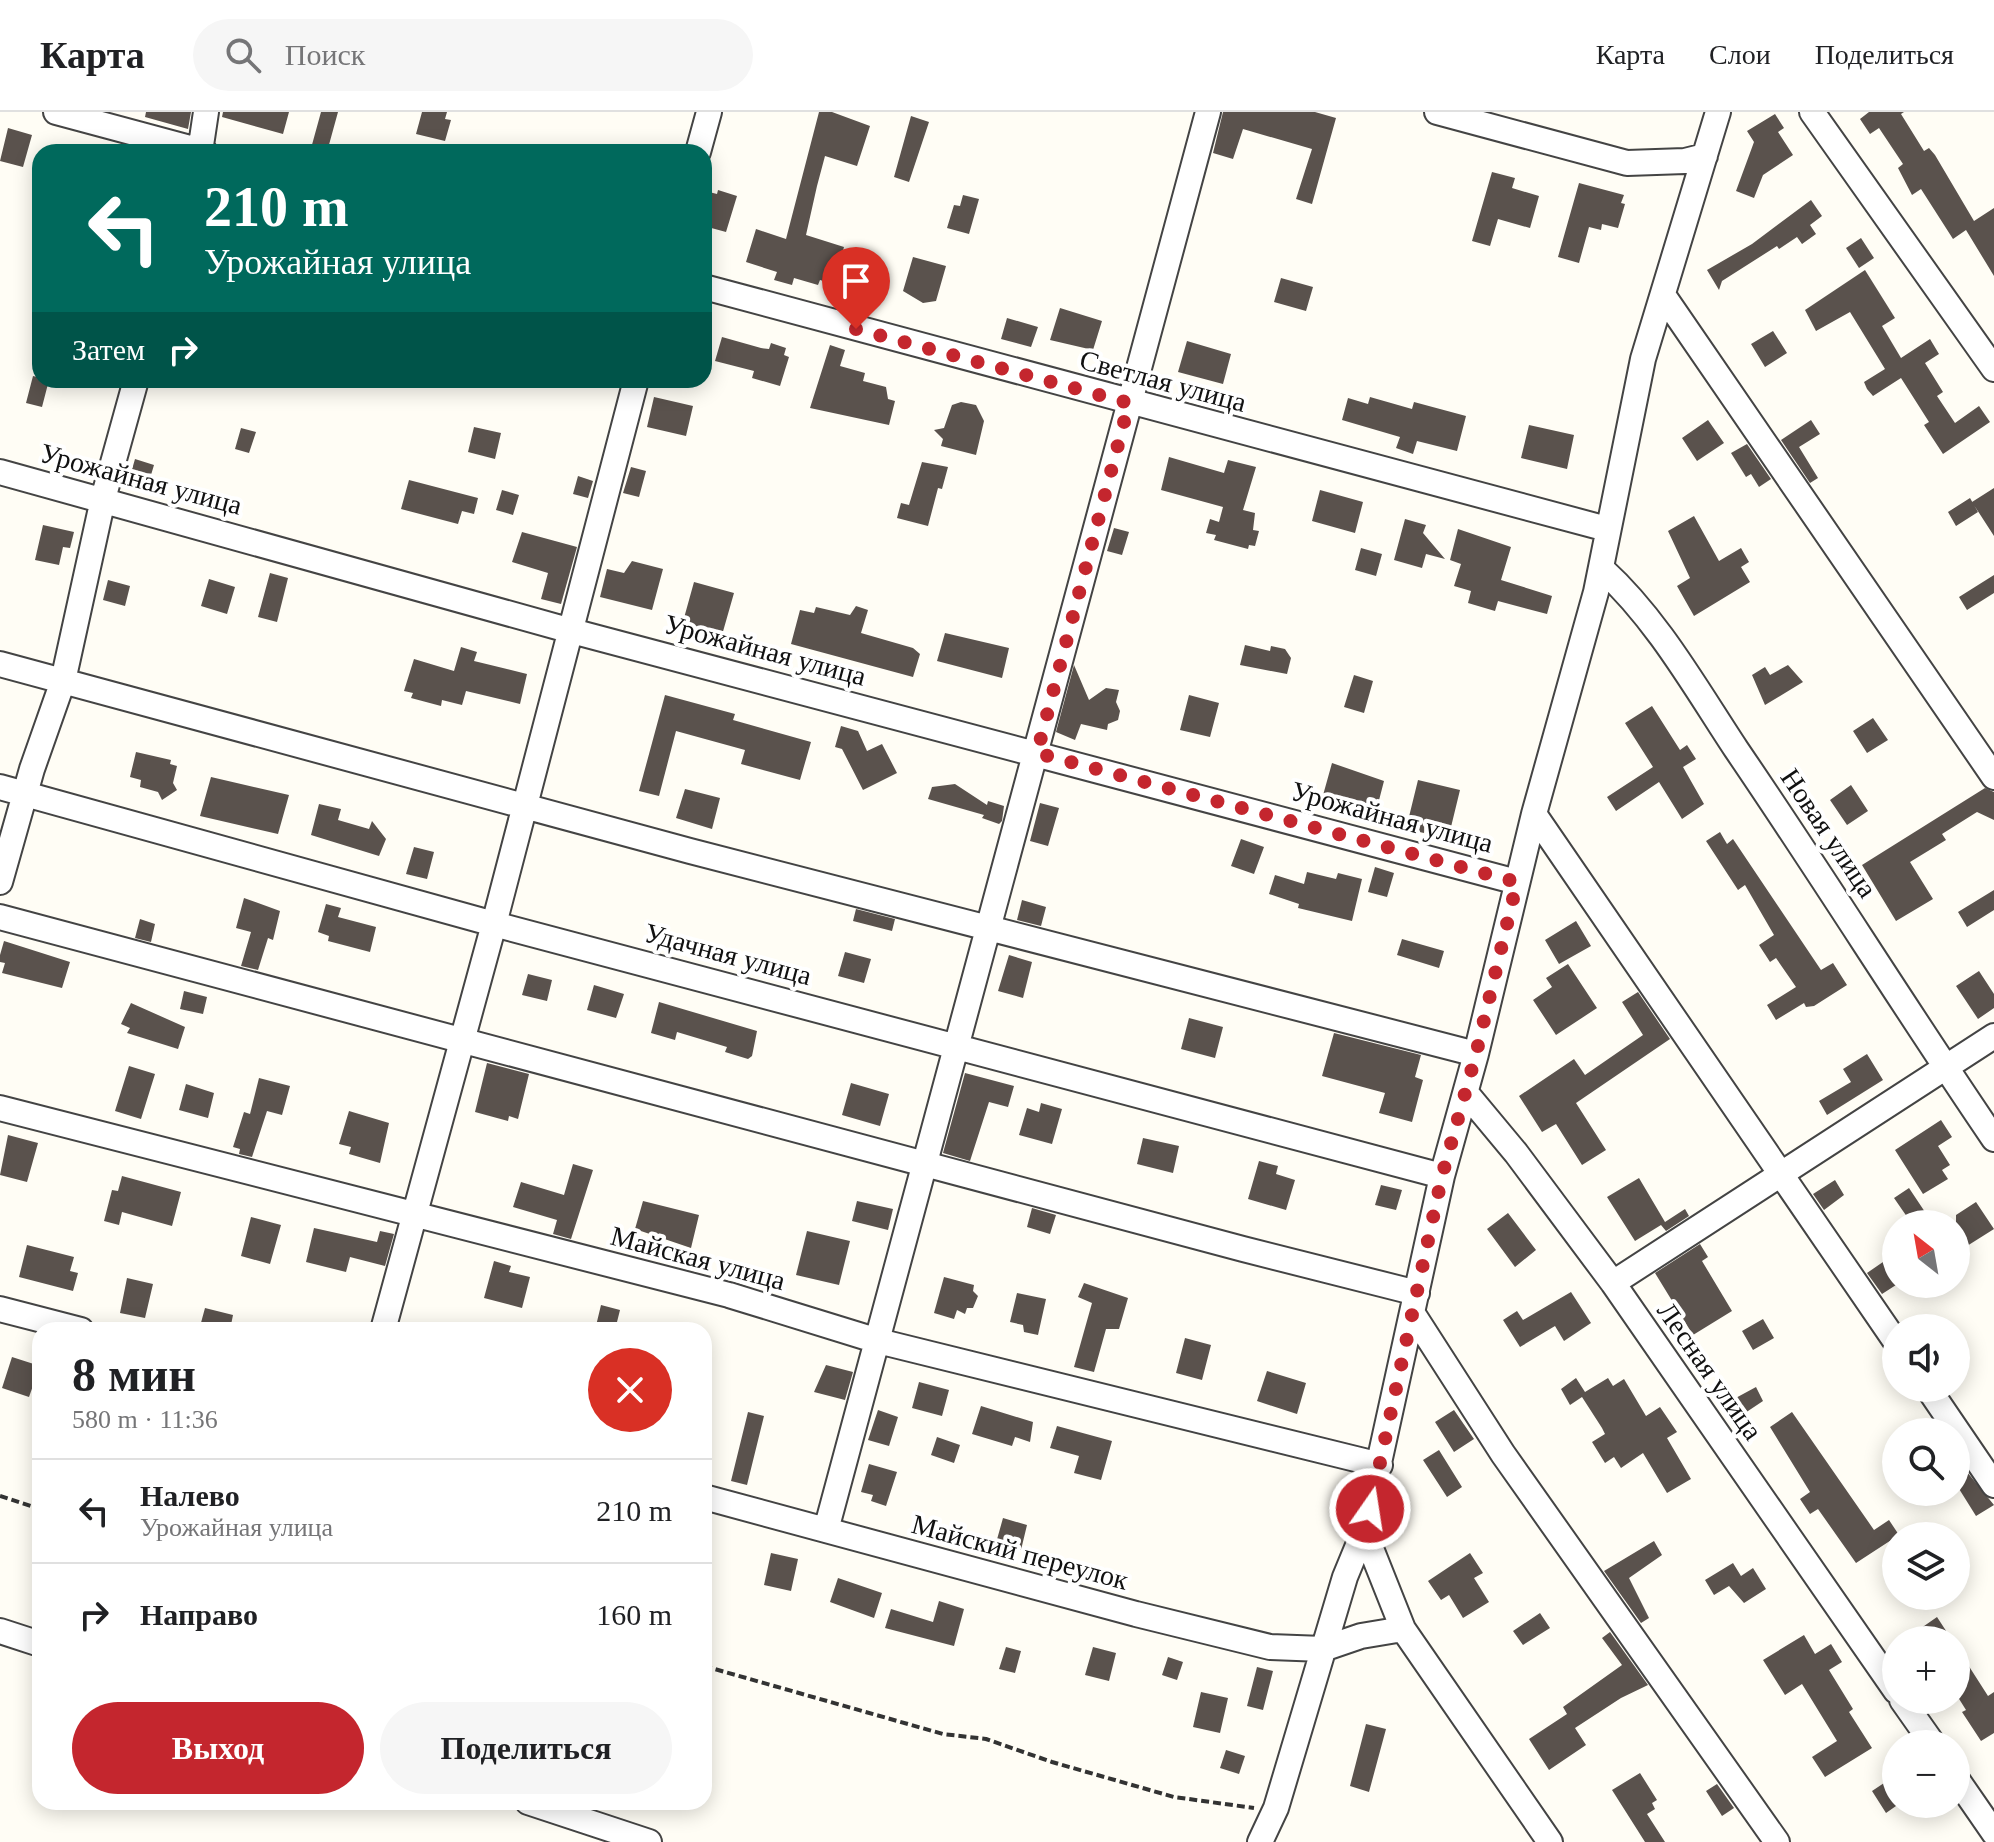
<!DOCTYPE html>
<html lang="ru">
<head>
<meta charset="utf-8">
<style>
	:root { --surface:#fff; --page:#f6f6f6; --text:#202124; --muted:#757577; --line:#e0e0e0; --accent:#c4262e }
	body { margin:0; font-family:"Times New Roman",serif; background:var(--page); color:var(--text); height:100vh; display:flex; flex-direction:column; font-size:30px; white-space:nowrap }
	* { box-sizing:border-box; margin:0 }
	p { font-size:26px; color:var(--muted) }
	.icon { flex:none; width:44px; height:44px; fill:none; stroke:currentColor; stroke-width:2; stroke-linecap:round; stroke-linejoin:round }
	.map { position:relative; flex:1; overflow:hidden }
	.side { position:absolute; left:32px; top:1210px; width:680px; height:488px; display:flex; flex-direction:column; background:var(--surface); border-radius:24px; box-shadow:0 4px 20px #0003 }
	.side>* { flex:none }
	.banner { position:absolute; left:32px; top:32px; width:680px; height:244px; border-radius:24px; box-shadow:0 4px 20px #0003; background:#00695c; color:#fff; overflow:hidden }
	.needle { width:52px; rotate:329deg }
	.controls { position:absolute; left:1882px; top:1098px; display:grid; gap:16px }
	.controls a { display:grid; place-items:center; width:88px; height:88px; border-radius:50%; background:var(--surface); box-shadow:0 4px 20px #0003; font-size:40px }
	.pin { position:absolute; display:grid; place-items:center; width:68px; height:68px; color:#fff; margin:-82px -34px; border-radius:50% 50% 50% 0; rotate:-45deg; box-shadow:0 0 8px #0007 }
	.pin .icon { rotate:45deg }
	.me { position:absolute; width:88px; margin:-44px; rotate:13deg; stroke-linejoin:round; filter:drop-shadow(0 0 6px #0008) }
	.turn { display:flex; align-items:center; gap:28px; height:168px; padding:0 40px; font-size:36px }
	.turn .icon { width:104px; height:104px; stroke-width:2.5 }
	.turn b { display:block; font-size:56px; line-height:68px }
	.then { display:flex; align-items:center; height:76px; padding:0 40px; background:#0003; gap:16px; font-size:30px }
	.round { display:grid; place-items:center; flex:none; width:84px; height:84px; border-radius:42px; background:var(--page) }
	.headline { display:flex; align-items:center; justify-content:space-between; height:136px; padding:0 40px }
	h1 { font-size:48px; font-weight:700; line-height:60px }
	.cta { display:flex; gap:16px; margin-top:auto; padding:16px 40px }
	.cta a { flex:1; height:92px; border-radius:48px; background:var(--accent); color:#fff; font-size:32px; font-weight:700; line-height:92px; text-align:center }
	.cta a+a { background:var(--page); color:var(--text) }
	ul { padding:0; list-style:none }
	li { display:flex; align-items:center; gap:24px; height:104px; padding:0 40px; border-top:2px solid var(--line) }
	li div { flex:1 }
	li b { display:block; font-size:30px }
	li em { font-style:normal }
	header { display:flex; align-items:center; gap:48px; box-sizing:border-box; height:112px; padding:0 40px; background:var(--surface); border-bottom:2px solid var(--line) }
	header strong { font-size:38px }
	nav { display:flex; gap:44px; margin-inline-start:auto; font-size:28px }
	.search { width:560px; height:72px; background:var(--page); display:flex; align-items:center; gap:20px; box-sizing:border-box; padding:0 28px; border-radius:44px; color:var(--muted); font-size:30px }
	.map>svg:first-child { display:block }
	.building { fill:#5a524d }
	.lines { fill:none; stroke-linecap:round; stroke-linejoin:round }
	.minor-casing { stroke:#444; stroke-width:28 }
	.path { stroke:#333; stroke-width:4; stroke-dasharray:8 4; stroke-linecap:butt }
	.minor { stroke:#fff; stroke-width:24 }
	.route { stroke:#c4262e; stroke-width:14; stroke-dasharray:0 25.2 }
	.labels { text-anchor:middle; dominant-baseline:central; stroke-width:8; stroke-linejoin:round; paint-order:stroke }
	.street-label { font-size:28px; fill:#111; stroke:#fff }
</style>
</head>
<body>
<header>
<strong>Карта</strong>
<div class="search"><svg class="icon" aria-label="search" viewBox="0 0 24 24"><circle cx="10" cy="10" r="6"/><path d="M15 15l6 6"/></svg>Поиск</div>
<nav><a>Карта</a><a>Слои</a><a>Поделиться</a></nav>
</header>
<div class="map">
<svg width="1994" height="1730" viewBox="0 0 1994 1730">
	<rect width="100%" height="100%" fill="#fffdf5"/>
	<!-- building -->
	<path class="building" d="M146,0H191L188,17L145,5Z
		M223,0H289L283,22L222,5Z
		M321,0H338L327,40H310Z
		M422,0H447L445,7L451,8L445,29L416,22Z
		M819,0H832L870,14L857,54L825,44L817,74L806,123L844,135L833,172L820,168L818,173L794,166L792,173L774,168L777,160L746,150L756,117L786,127Z
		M1223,0H1315L1336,6L1312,92L1296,87L1312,37L1243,17L1233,47L1213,41Z
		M1869,0H1904L1901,2L1924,39L1929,36L1935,43L1974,109L1994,96V164L1966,118L1953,127L1921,77L1912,83L1898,56L1903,52L1879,16L1870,22L1860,7Z
		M1775,2L1784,16L1778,20L1793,43L1763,63L1754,86L1736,79L1754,30L1747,19Z
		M911,4L929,10L909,70L894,65Z
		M8,16L32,23L23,55L0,49Z
		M1492,60L1515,66L1512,76L1539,84L1530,116L1498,107L1490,134L1472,129Z
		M1579,71L1624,83L1621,91L1625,92L1618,116L1602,112L1601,118L1589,115L1579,151L1558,145Z
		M718,78L737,84L726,120L704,114L709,80L717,82Z
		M963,83L979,87L969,122L947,116L954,93L960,94Z
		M1811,88L1822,104L1810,113L1816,122L1802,132L1797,125L1779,137L1777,134L1722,169L1719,178L1707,158L1752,132Z
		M1861,126L1874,146L1859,156L1846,136Z
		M913,145L946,154L936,189L923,191L903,179Z
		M1865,158L1895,206L1882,214L1901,246L1930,227L1939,242L1925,251L1943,280L1937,284L1955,311L1979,294L1990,310L1943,342L1924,313L1929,310L1901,266L1873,284L1867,277L1864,270L1885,257L1850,200L1816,219L1805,198Z
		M1281,166L1313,175L1306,199L1274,190Z
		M1060,196L1102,209L1093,238L1050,228Z
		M1007,206L1038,215L1031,235L1001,227Z
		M1773,219L1787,241L1765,255L1751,232Z
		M722,225L761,236L769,237L771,231L786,236L784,243L789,245L780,274L752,266L754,259L715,249Z
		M1187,229L1231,242L1223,272L1178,260Z
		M830,233L845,238L840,254L865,261L863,269L886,275L888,287L895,289L889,313L810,296Z
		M33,264L49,268L42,295L26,291Z
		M654,285L693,294L686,324L647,315Z
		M1370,285L1412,297L1414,290L1466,304L1457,339L1417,329L1413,342L1396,336L1400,325L1342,308L1348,286L1368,292Z
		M961,290L976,293L984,309L976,343L941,334L943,327L934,318L944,316L952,293Z
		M1708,308L1724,331L1697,349L1682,326Z
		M1811,308L1820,322L1799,335L1818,366L1810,371L1781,328Z
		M1529,313L1574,323L1567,357L1521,346Z
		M474,315L501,321L495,347L468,340Z
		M241,316L256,320L249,341L235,337Z
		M1747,332L1771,367L1759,375L1751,362L1746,365L1731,341Z
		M1169,345L1224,361L1228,348L1256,355L1243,398L1255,401L1253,418L1259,419L1255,434L1249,433L1248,437L1214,428L1216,423L1206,421L1210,407L1219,410L1223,395L1161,378Z
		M135,347L154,353L148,373L129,368Z
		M922,350L948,355L942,377L938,376L928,414L897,406L901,391L909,393Z
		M631,355L646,359L639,385L623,381Z
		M578,364L593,369L588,386L573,382Z
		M409,368L478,386L474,402L462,399L458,412L401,397Z
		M1994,376V424L1972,390Z
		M502,378L519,383L513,403L496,398Z
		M1320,378L1363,390L1355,421L1312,409Z
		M1970,386L1978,400L1956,414L1948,400Z
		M1694,404L1719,449L1741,436L1749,450L1741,455L1750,470L1694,504L1677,474L1690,466L1668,419Z
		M1405,407L1426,413L1423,421L1445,447L1426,442L1422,456L1394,448Z
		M43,413L74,420L70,436L63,435L59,453L35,448Z
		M1114,416L1129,420L1122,443L1107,439Z
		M1458,417L1511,435L1501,468L1552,484L1547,502L1498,489L1495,499L1468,491L1471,479L1454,474L1461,452L1450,448Z
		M522,420L577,435L561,492L541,487L548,461L512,450Z
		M1361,436L1382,442L1376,464L1355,458Z
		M632,449L663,457L652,498L600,485L607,457L624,461Z
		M270,461L288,466L277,510L258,505Z
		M1994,463V481L1967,498L1959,485Z
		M209,467L235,475L227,502L201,494Z
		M108,468L130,474L125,494L103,488Z
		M694,470L734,481L722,523L697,516L694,529L679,524Z
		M856,494L868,498L861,521L913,536L920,542L913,565L791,532L800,498L814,501L816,495L850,503Z
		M945,521L1009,536L1002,566L937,549Z
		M1245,533L1270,539L1271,534L1285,537L1291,546L1287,562L1240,553Z
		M461,535L477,540L474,549L527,562L520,592L466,579L462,593L442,588L441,594L411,586L413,581L404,579L414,547L454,559Z
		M1074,553L1089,588L1106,576L1119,578L1116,590L1120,599L1118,608L1108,612L1107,618L1081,612L1075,628L1056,620Z
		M1788,553L1803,570L1765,593L1752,563L1765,555L1770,563Z
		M1354,563L1373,569L1364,601L1344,595Z
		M665,583L735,602L733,608L811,630L800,668L741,652L745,638L676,619L659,684L639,679Z
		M1189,583L1219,591L1210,625L1180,618Z
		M1652,594L1680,638L1687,633L1696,647L1683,655L1704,692L1682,707L1659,670L1616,699L1607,685L1653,655L1625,611Z
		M1873,606L1888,628L1867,641L1853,619Z
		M841,614L858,619L867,639L882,632L897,661L863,678L842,637L835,635Z
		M136,640L171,648L170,652L177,654L173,671L177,678L162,688L158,680L140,675L141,668L130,665Z
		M1332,651L1384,669L1377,696L1340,686L1336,698L1320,694Z
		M211,665L289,683L278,722L200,704Z
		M1418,668L1460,678L1451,715L1425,709L1424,721L1406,717Z
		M955,672L987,693L988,689L1004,694L1002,709L999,712L982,706L984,703L928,687L932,675Z
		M1851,673L1868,699L1847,713L1830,688Z
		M1985,676L1994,680V708L1977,700L1942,722L1946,728L1910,750L1933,787L1896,809L1862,753Z
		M685,677L720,686L712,717L676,706Z
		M1040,691L1059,696L1048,734L1030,729Z
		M319,692L341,697L338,708L369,717L372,709L386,727L379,744L311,723Z
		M1720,720L1727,732L1733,727L1821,858L1833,851L1847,873L1814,894L1806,895L1804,891L1776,908L1767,893L1796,875L1776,846L1770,850L1759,833L1774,823L1745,773L1738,778L1706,729Z
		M1241,727L1264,735L1254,762L1231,754Z
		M414,735L434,740L427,767L406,762Z
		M1375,755L1394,761L1387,785L1368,780Z
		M1307,760L1336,767L1338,761L1362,767L1352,809L1298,796L1299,792L1269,782L1275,763L1304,772Z
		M1994,778V798L1967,815L1958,800Z
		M244,786L280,799L273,828L268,826L258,858L241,854L251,820L236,816Z
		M1022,788L1046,795L1041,814L1017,808Z
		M326,792L341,796L338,805L376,815L370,840L328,829L329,824L318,820Z
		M856,797L895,807L892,819L853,809Z
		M140,807L155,812L151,830L135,826Z
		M1576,809L1591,834L1559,852L1545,828Z
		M1402,827L1444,839L1439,856L1397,843Z
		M4,829L70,850L62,876L2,861L5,851L0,850V843Z
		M845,840L871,847L864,871L838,864Z
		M1009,843L1032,850L1023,886L998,879Z
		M1568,852L1597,896L1556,923L1533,888L1552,875L1546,866Z
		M1979,859L1994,882V896L1978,907L1956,874Z
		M528,862L552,868L547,889L522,883Z
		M594,873L624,882L616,906L587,898Z
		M184,879L207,885L203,902L180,897Z
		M1638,880L1670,927L1576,991L1606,1038L1582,1053L1556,1012L1542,1020L1519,984L1574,947L1585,963L1643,923L1622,890Z
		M659,890L757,919L752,944L748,947L725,940L727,935L677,920L675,928L651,921Z
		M131,891L185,915L178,937L127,921L130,916L121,912Z
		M1189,906L1223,915L1215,946L1181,937Z
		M1334,921L1421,943L1415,965L1423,968L1412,1010L1379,1001L1385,981L1322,964Z
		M1867,942L1883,968L1827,1003L1819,989L1851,970L1843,957Z
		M487,951L529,962L518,1007L509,1004L508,1009L475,1000Z
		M129,954L155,962L141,1007L115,999Z
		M965,961L1014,974L1008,995L989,990L970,1049L943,1041Z
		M259,966L290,974L282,1003L267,999L252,1045L239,1042L240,1037L233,1035L244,1000L250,1002Z
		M851,971L889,982L880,1014L842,1003Z
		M186,972L214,981L208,1006L179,998Z
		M1041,991L1062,997L1052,1032L1019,1023L1027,996L1039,1000Z
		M349,999L389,1011L380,1051L349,1042L351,1035L339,1032Z
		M1941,1008L1952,1025L1938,1034L1950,1053L1942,1058L1948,1067L1923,1082L1895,1038Z
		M8,1023L38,1031L27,1070L0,1063Z
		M1143,1026L1179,1034L1173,1061L1137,1052Z
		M1259,1049L1278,1054L1276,1062L1295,1068L1286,1098L1248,1087Z
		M573,1052L593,1058L571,1127L553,1122L557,1108L513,1095L521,1070L564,1083Z
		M122,1064L181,1080L172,1114L122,1100L119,1113L104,1109L112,1078L118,1079Z
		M1639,1066L1665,1110L1685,1097L1689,1104L1666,1119L1661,1113L1635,1129L1607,1085Z
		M1835,1068L1844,1083L1824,1098L1813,1082Z
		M1381,1073L1402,1078L1396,1098L1375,1093Z
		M1909,1076L1933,1112H1912L1894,1086Z
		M643,1089L699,1103L691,1136L635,1117Z
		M857,1089L893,1097L888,1118L852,1109Z
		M1976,1090L1994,1117L1967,1134L1956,1118V1103Z
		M1032,1096L1056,1103L1050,1122L1027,1115Z
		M1508,1101L1536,1138L1515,1155L1487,1117Z
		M251,1105L281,1113L270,1152L241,1144Z
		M314,1116L377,1130L380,1119L394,1122L385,1154L350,1145L346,1160L306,1150Z
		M807,1119L850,1129L839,1173L796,1163Z
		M1700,1132L1708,1145L1702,1149L1732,1199L1693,1223L1655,1161Z
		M27,1133L74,1145L70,1159L78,1161L73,1179L19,1165Z
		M1896,1141V1173L1882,1182L1867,1161Z
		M494,1149L511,1154L509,1160L530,1165L522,1196L484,1186Z
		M944,1165L974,1173L973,1179L978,1184L973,1196H967L965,1202L957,1198L954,1207L934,1201Z
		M127,1166L153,1172L145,1206L120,1201Z
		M1084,1171L1128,1186L1119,1217H1106L1094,1260L1074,1255L1092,1191L1078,1185Z
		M1571,1180L1591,1211L1564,1229L1555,1214L1520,1235L1503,1208L1517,1199L1523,1208Z
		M1017,1181L1046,1187L1038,1223L1024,1220L1023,1213L1010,1210Z
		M601,1193L620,1198L615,1218H595Z
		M205,1196L233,1203L230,1218H199Z
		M1763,1207L1774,1226L1753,1238L1742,1219Z
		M1185,1226L1211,1233L1202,1268L1176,1261Z
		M12,1245L40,1254L29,1285L2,1276Z
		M826,1253L853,1260L845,1288L814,1280Z
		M1267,1259L1306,1271L1297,1302L1257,1289Z
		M1576,1266L1585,1280L1608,1266L1613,1274L1624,1267L1646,1304L1660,1295L1677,1320L1667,1326L1691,1367L1667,1381L1643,1341L1621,1356L1614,1345L1605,1351L1592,1330L1605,1322L1602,1316L1582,1285L1570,1293L1561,1277Z
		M919,1270L949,1278L942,1304L912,1296Z
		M1756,1275L1763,1289L1742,1303L1732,1288Z
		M981,1294L1033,1310L1030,1330L1015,1325L1012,1334L972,1322Z
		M878,1298L898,1305L889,1334L868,1328Z
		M1454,1298L1474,1327L1454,1340L1435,1310Z
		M748,1300L764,1304L747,1373L731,1369Z
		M1792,1300L1874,1418L1889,1408L1899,1423L1856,1451L1818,1397L1810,1402L1800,1387L1810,1380L1770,1315Z
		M1057,1314L1112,1329L1101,1368L1074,1361L1079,1344L1050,1336Z
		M937,1325L960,1333L954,1351L931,1343Z
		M1439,1338L1462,1375L1447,1385L1423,1348Z
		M869,1352L897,1360L886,1394L871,1389L873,1383L861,1380Z
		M1967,1360L1994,1393L1976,1404L1956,1372V1366Z
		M1003,1406L1027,1413L1021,1438L996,1431Z
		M1654,1429L1662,1443L1629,1466L1649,1506L1641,1511L1604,1459Z
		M771,1441L798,1447L791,1479L764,1473Z
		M1470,1441L1483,1461L1474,1466L1489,1490L1463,1506L1449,1483L1441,1488L1428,1469Z
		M1733,1451L1741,1464L1753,1456L1766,1477L1744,1491L1729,1474L1714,1483L1705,1468Z
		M838,1466L882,1481L874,1506L830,1490Z
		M939,1489L964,1497L954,1534L885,1516L891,1497L933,1510Z
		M1540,1501L1550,1516L1523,1533L1513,1519Z
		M1937,1505L1952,1528H1904Z
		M1610,1520L1648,1573L1621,1586L1575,1616L1586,1633L1549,1658L1529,1627L1567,1602L1563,1595L1622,1553L1602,1526Z
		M1804,1523L1815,1542L1831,1532L1842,1550L1829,1558L1853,1597L1849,1600L1872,1636L1825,1665L1812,1645L1837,1629L1802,1572L1785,1583L1763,1548Z
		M1956,1534L1988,1584L1994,1580V1621L1981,1629L1962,1600L1966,1598L1956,1582Z
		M1006,1535L1021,1539L1015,1561L999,1557Z
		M1093,1535L1116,1541L1109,1569L1085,1563Z
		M1168,1545L1183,1550L1177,1568L1162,1563Z
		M1257,1555L1273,1559L1263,1598L1247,1594Z
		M1201,1580L1228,1586L1220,1621L1193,1615Z
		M1366,1612L1386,1617L1369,1680L1350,1674Z
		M1226,1638L1245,1644L1239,1662L1220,1656Z
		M1640,1661L1657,1688L1652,1691L1655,1697L1647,1702L1665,1730H1645L1612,1678Z
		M1896,1663V1694L1886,1701L1872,1679Z
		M1717,1672L1734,1696L1722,1704L1706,1679Z"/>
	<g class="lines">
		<!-- minor casing -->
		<g class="minor-casing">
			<path id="minor" d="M56,0L205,40
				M1437,0L1627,51L1685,49L1705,44
				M1812,0L1994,257
				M200,40L206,0
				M698,40L709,0
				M704,175L1607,417
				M1663,183L1994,665
				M0,360L568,518L1517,770
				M1602,457C1657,507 1695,575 1736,637C1824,766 1906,898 1994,1027
				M0,552L690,739L1476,942
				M0,675L494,812L1442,1064
				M1534,702L1896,1230
				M0,770L32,657L63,569L103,387L136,268
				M0,805L1243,1137L1417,1181
				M1466,981L1516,1041L1613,1171L1896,1579
				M0,996L729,1183L878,1229L1380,1353
				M1613,1171L1994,924
				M0,1197L81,1218
				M1413,1202L1503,1342L1777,1730
				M383,1218L494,812L636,268
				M1928,1276L1994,1373
				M704,1385L1136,1502L1270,1535L1323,1537L1361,1524L1403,1517L1364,1419L1442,1064L1476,942L1534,702L1596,480L1643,247L1718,0
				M826,1418L1208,0
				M1403,1517L1550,1730
				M0,1519L40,1532
				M1902,1588L1933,1632
				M1956,1666L1994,1721
				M528,1690L649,1730
				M1260,1730L1276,1696L1345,1465L1364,1419"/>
		</g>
		<!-- path -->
		<path class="path" d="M0,1384L40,1397
			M704,1554L943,1622L986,1627L1052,1650L1174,1685L1254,1696"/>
		<!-- minor -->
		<use href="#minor" class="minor"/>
	</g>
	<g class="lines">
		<!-- route -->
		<path class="route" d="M856,217L1129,291L1037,641L1517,770L1476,942L1442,1064L1370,1397"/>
	</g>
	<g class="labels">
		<!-- street labels -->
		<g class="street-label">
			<text transform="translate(1163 269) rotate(15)">Светлая улица</text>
			<text transform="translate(141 367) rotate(15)">Урожайная улица</text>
			<text transform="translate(765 538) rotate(15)">Урожайная улица</text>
			<text transform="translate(1392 705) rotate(15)">Урожайная улица</text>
			<text transform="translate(1829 721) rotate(56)">Новая улица</text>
			<text transform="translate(728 842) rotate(15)">Удачная улица</text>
			<text transform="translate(698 1146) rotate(15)">Майская улица</text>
			<text transform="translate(1710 1259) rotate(55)">Лесная улица</text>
			<text transform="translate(1020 1440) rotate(15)">Майский переулок</text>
		</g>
	</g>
</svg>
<div class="controls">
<a><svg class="needle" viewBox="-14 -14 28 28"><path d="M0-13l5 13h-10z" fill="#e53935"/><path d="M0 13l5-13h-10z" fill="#757577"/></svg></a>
<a><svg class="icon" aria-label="sound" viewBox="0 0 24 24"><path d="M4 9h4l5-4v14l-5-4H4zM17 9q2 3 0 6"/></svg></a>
<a><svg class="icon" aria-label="search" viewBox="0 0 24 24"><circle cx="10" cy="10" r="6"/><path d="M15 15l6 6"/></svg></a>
<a><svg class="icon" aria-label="layers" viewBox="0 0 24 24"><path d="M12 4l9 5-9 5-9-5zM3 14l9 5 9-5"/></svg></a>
<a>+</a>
<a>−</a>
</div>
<div class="pin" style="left:856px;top:217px;background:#d93025"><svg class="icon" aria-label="arrive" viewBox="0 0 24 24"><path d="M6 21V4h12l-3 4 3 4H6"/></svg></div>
<svg class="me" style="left:1370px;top:1397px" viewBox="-20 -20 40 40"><circle r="17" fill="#c4262e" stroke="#fff" stroke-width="3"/><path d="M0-11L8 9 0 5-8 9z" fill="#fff"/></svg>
<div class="banner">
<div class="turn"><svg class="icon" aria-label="left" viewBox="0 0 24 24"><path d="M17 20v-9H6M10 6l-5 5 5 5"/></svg><div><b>210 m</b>Урожайная улица</div></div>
<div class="then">Затем<svg class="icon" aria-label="right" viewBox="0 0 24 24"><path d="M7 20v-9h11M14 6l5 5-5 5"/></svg></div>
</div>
<section class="side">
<div class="headline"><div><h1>8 мин</h1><p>580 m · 11:36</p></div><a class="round" style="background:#d93025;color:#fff"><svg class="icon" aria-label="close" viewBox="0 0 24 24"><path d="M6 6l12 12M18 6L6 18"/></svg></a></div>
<ul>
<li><svg class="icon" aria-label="left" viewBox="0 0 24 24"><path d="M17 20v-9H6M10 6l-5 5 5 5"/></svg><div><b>Налево</b><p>Урожайная улица</p></div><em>210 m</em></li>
<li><svg class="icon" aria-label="right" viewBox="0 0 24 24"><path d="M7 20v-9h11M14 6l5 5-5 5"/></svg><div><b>Направо</b></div><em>160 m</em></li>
</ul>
<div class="cta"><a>Выход</a><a>Поделиться</a></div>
</section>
</div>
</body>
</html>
